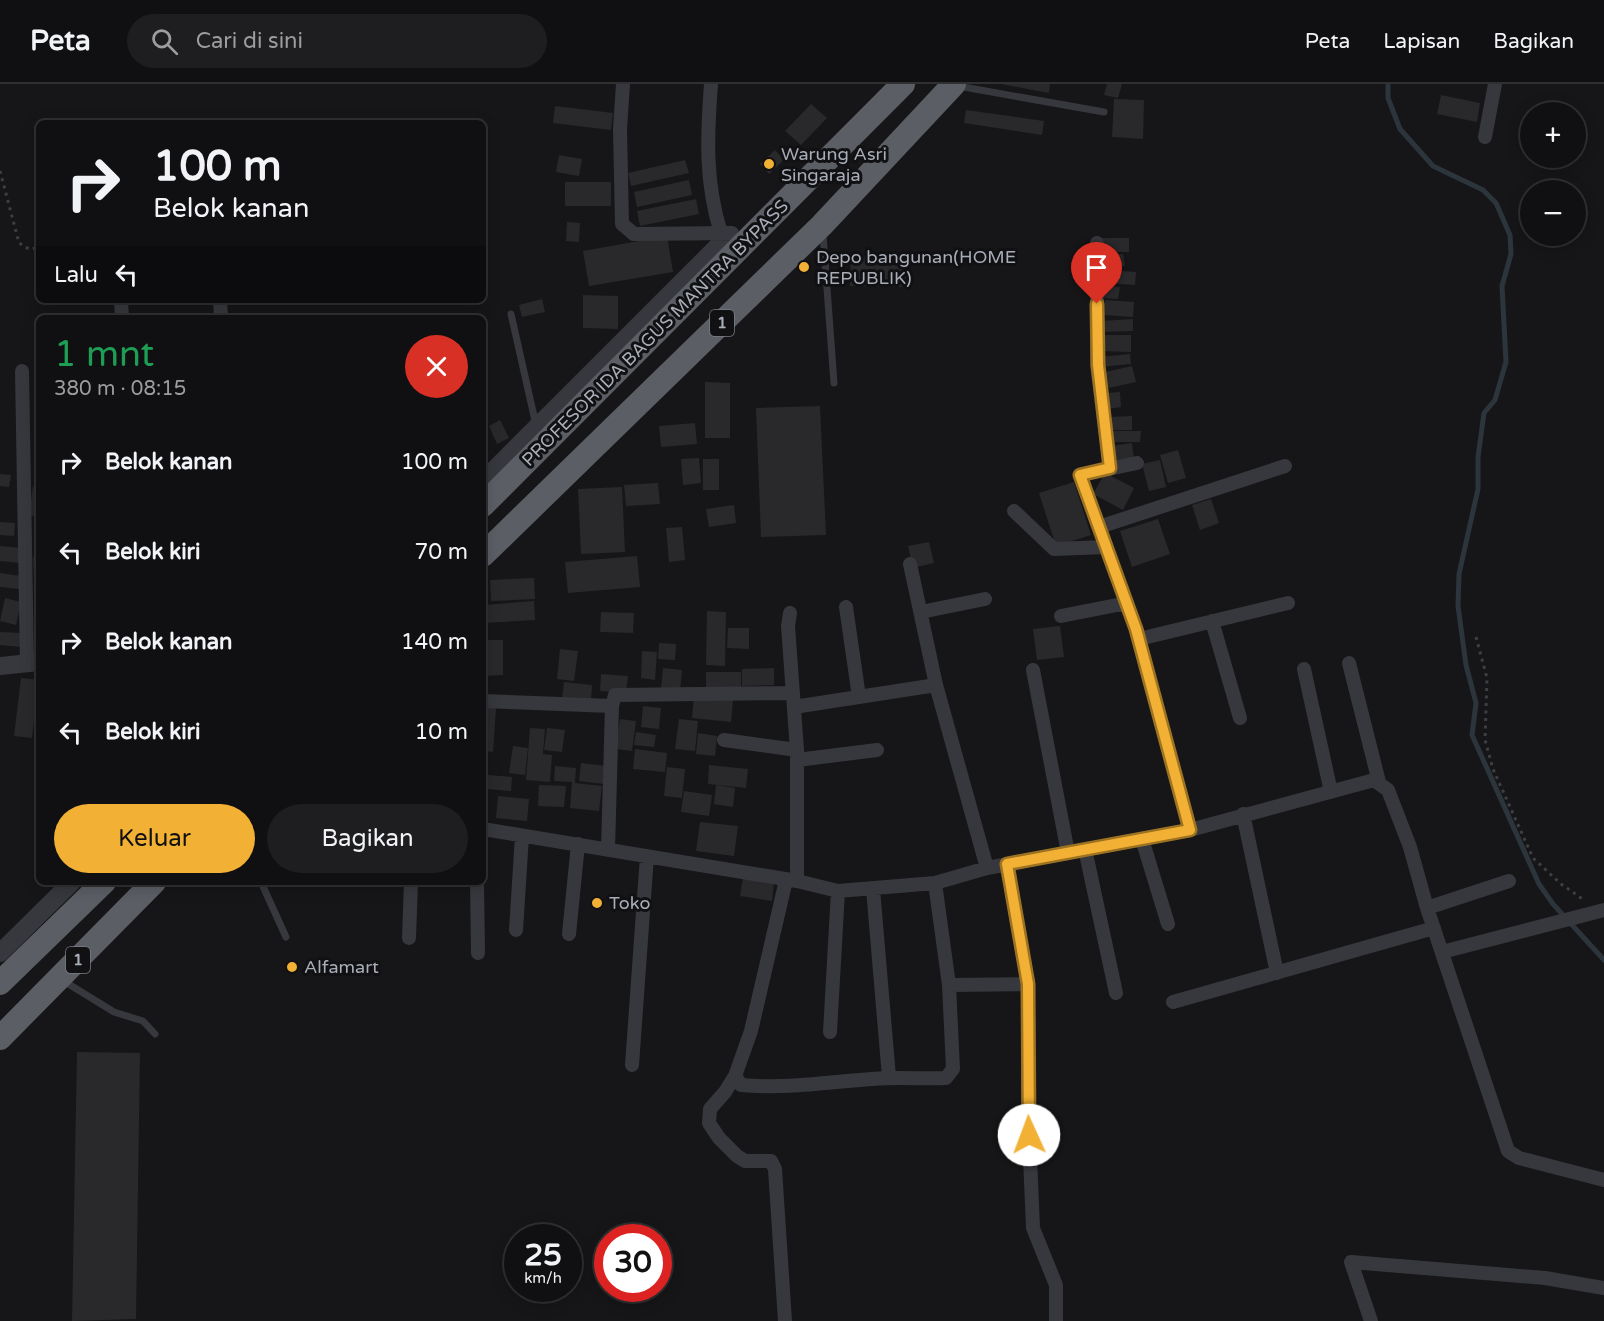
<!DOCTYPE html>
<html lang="id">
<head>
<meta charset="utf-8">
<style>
	:root { --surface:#101012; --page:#1e1e20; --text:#f1f3f6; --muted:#9c9d9f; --line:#303032; --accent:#f2b134 }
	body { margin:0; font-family:"Varela Round",sans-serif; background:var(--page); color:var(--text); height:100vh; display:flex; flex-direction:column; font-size:22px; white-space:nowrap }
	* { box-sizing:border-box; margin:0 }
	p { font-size:20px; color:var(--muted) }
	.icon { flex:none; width:33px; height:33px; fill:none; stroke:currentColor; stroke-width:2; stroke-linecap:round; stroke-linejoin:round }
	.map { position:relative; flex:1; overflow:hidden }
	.details { position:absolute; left:36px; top:231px; width:450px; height:570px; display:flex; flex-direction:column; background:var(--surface); border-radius:9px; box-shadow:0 3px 15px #0003,0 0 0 2px var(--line) }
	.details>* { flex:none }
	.banner { position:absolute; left:36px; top:36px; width:450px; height:183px; border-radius:9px; box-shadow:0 3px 15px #0003,0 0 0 2px var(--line); background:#101012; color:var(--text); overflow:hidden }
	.fabs { position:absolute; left:1520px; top:18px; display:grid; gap:12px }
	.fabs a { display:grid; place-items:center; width:66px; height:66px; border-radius:50%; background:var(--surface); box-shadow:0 3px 15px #0003,0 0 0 2px var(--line); font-size:30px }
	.speed { position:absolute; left:504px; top:1140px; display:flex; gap:12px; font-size:30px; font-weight:700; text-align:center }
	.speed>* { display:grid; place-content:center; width:78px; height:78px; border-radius:50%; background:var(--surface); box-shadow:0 3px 15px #0003,0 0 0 2px var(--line); line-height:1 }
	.speed small { font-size:15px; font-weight:400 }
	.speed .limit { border:9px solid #d22; background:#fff; color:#111 }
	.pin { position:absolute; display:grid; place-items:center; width:51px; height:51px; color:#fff; margin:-62px -26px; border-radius:50% 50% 50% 0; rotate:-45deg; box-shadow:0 0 6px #0007 }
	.pin .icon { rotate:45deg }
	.me { position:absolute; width:66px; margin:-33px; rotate:358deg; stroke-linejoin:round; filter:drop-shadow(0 0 4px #0008) }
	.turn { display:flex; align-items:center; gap:21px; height:126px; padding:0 18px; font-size:27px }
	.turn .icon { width:78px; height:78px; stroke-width:2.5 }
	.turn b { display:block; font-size:42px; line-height:51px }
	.then { display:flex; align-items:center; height:57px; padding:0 18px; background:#0003; gap:12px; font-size:22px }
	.round { display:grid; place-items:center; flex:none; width:63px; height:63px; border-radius:32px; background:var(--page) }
	.headline { display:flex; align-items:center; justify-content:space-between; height:102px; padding:0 18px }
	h1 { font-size:36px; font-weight:600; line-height:45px; color:#1e9e55 }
	.action { display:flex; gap:12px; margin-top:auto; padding:12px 18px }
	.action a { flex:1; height:69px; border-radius:36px; background:var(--accent); color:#111; font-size:24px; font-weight:600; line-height:69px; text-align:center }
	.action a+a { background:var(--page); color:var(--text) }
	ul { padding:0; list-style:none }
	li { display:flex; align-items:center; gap:18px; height:90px; padding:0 18px }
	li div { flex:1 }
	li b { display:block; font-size:22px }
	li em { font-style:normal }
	header { display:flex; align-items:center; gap:36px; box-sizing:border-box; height:84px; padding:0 30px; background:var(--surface); border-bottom:2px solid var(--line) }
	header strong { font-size:28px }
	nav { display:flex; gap:33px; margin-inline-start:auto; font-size:21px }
	.search { width:420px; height:54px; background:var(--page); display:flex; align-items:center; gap:15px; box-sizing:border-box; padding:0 21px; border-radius:33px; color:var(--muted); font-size:22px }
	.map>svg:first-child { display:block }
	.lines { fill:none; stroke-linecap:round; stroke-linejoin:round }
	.stream { stroke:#2c353c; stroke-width:5 }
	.building { fill:#29292c }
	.path { stroke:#3d3f44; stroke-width:3; stroke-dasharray:3 4.5; stroke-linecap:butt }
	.service { stroke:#37383d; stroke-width:7 }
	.minor { stroke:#37383d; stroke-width:14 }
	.tertiary { stroke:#37383d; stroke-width:18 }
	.trunk { stroke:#5b5e65; stroke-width:24 }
	.route-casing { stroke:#9d7322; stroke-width:15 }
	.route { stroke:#f2b134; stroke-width:10 }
	.poi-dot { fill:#f2b134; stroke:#111113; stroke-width:2 }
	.labels { text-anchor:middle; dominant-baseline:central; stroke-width:6; stroke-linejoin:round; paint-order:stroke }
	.shield { fill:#111113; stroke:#7b7e86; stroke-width:1.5 }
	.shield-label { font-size:16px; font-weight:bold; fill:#a8adb8 }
	.poi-label { font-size:18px; fill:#a8adb8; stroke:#111113; text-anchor:start }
	.street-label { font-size:18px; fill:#a8adb8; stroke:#111113 }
</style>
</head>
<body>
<header>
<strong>Peta</strong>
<div class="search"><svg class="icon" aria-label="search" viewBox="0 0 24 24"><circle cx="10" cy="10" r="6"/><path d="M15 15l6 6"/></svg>Cari di sini</div>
<nav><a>Peta</a><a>Lapisan</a><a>Bagikan</a></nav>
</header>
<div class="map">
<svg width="1604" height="1237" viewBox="0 0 1604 1237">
	<rect width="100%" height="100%" fill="#161618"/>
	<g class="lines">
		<!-- stream -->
		<path class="stream" d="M1388,0V14L1400,45L1433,82L1483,106L1496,119L1510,151L1511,170L1502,202L1506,278L1495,316L1484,329L1478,373V405L1459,490L1458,522L1466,581L1476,619L1472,651L1539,800L1553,820L1604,876"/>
	</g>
	<!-- building -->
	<path class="building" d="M1001,0H1050L1049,9Z
		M1107,0H1122L1118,14L1104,11Z
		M1441,11L1480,19L1477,38L1437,30Z
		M1114,15L1144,16L1143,55L1112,53Z
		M811,20L827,34L801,61L785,47Z
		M555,22L613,29L611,46L553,39Z
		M966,26L1044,37L1042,51L964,39Z
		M775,66L784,76L769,90L760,80Z
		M559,71L582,75L579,92L556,88Z
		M685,76L689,89L631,102L628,89Z
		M689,96L692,111L637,123L634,108Z
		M565,98H611V122H565Z
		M696,115L699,130L640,142L637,127Z
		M567,138L580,139L579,158L566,157Z
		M667,152L673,188L589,202L583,167Z
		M1099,154H1129V168H1099Z
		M1123,170L1125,182L1104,184L1102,172Z
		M851,173L908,174V203L850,202Z
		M1106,186L1136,188L1135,201L1105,199Z
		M1104,202L1120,203L1118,215L1103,214Z
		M583,211L618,212V245L583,244Z
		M542,215L545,228L522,233L519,221Z
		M1105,216L1134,218L1133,233L1104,231Z
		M1133,235V247L1101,248V237Z
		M1101,251H1131V268L1101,267Z
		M1130,270L1131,280L1100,283L1099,273Z
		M1132,282L1136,298L1104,305L1101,289Z
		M705,298L730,299V354H705Z
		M1120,308L1121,323L1108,325L1107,309Z
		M820,322L826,451L761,453L756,324Z
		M1132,332V346H1110V333Z
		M500,336L509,354L497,360L489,342Z
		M695,339L697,360L661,363L659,342Z
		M1111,347H1141L1140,358H1110Z
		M1132,359L1134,376L1114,379L1111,362Z
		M1178,366L1186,394L1168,399L1160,371Z
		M699,374L701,399L683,401L681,375Z
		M703,375H719V406H703Z
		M1160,376L1166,403L1149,407L1142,380Z
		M1105,389L1134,404L1123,426L1093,410Z
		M0,390L11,391L9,403L0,402Z
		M1074,398L1091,451L1056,462L1039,409Z
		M658,399L660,420L626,422L624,401Z
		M33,402L39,403V433L29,431Z
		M622,403L625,468L581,470L578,405Z
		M1211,415L1219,439L1200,446L1192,421Z
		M734,421L736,439L709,443L706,425Z
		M1158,435L1170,470L1132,483L1120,447Z
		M0,438L15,439L14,452L0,451Z
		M682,443L685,476L669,478L666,444Z
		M929,458L934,479L913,484L908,462Z
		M0,462L22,464L20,479L0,477Z
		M39,472V498H34L33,473Z
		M637,472L640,503L568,509L565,478Z
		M0,489L21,492L19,505L0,503Z
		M534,494L535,515L491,517L490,496Z
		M5,514L21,518L16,541L0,537Z
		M534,517L535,536L483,539V521Z
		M707,527L726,528L725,582L706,581Z
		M601,528L634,529L633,549L600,548Z
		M1060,542L1064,573L1037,576L1033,545Z
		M728,544H749V565L727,564Z
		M0,548L23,549L22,563L0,561Z
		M483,556H503V591L483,592Z
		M659,559L676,560L675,576L658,575Z
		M560,565L578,567L574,597L557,595Z
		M642,567L657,568L655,596L641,594Z
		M663,584L682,586L680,607L661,606Z
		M774,584V601L742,602V585Z
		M706,588H741V603H706Z
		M601,590L628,592L626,609L600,607Z
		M21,594L39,596L32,654L14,652Z
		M564,598L592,601L591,618L562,615Z
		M694,612L733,616L731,638L692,634Z
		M643,622L661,624L659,645L641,643Z
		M483,623L496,624L493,668L483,667Z
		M620,635L636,637L632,667L616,665Z
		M679,635L698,637L695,667L675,665Z
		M530,644L545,645L543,670L552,671L550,698L526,696Z
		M547,644L565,646L562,668L544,666Z
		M636,648L656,651L654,663L634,661Z
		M698,649L717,652L715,672L696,670Z
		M513,662L528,664L525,691L509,689Z
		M635,665L667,669L665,688L633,685Z
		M581,679L606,682L604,700L579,697Z
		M709,681L748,685L746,704L708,700Z
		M555,682L576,684L575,699L602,702L599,727L570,724L572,698L554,697Z
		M667,683L685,685L682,714L664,712Z
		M488,691L512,693L511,707L487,705Z
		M539,701L566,702L564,723L538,722Z
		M716,701L735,704L733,723L714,720Z
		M684,707L712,711L709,732L681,728Z
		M498,712L529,715L527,737L496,734Z
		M700,738L738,742L734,772L696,767Z
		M743,794L774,799L772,817L740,812Z
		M77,968L140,969L136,1235L72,1237Z"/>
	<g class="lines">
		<!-- path -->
		<path class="path" d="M0,87L19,159L29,165L39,164
			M1476,553L1487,594L1485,656L1493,685L1533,774L1561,800L1584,816"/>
		<!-- service -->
		<path class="service" d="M958,2L1104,28
			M823,150L834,299
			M511,230L536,341
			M261,798L286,853
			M62,896L114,928L143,937L155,950"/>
		<!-- minor -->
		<path class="minor" d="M623,0L620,45L622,140L634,150L732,149
			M711,0C707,52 705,99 721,149
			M1485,53L1495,0
			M1097,159V281L1110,384
			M121,216L122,234
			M220,216L221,234
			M22,287L27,579
			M1137,379L1080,391L1136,545L1190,746
			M483,394L728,149
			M1014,427L1054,465L1106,463
			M1099,443L1285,382
			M910,480L936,601L987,784
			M846,523L859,613
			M921,528L985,515
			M790,529L788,542L797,666V797
			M1061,532L1127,519
			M1212,537L1240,634
			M1139,555L1288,519
			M1349,579L1379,698
			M1304,585L1331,708
			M1033,586L1068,769
			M483,617L612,622
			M794,623L936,601
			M724,656L797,666
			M797,676L877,666
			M1243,730L1277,889
			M483,745L797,797L838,807L935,799L987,784L1190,746L1374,696L1388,706L1410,763L1427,824L1508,1067L1519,1074L1604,1096
			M1142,755L1168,840
			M608,765L612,622L615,611L793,609
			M1085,765L1116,909
			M1007,780L1028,900V1027L1033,1144L1056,1201V1237
			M477,798L478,869
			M873,805L889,993
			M1427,824L1509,797
			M516,846L522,752
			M569,850L578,760
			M409,854L411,798
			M1442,868L1604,826
			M949,901L1028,900
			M1173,918L1434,844
			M830,948L838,807
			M632,981L647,772
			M735,992L741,1001C786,1005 828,998 872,995C897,993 922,995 946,994L953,985L949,901L935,799
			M785,1237L775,1085L771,1077H745L737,1072L719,1054L709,1039L710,1025L725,1008L735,992L751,947L786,796
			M1371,1237L1351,1178L1545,1194L1604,1204"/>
		<!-- tertiary -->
		<path class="tertiary" d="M0,582L39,578
			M0,869L72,798"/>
		<!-- trunk -->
		<path class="trunk" d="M483,421L903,0
			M483,471L822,141L954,0
			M0,899L104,798
			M0,954L154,798"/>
	</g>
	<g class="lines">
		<!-- route casing -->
		<g class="route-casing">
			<path id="route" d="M1029,1051L1028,900L1007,780L1190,746L1136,545L1080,391L1110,384L1098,281L1097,220"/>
		</g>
		<!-- route -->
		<use href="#route" class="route"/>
	</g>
	<!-- markers -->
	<g class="poi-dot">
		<circle cx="769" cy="80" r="6"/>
		<circle cx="804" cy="183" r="6"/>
		<circle cx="597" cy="819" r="6"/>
		<circle cx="292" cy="883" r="6"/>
	</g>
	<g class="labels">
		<!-- shield labels -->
		<g class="shield">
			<rect x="710" y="226" width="24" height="26" rx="4.5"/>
			<rect x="66" y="863" width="24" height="26" rx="4.5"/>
		</g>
		<g class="shield-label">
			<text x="722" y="239">1</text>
			<text x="78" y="876">1</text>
		</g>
		<!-- poi labels -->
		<g class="poi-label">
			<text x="781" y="70">Warung Asri<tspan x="781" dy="21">Singaraja</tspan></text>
			<text x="816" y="173">Depo bangunan(HOME<tspan x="816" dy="21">REPUBLIK)</tspan></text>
			<text x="609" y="819">Toko</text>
			<text x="304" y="883">Alfamart</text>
		</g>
		<!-- street labels -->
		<g class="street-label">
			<text transform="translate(655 249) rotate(-45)">PROFESOR IDA BAGUS MANTRA BYPASS</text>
		</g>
	</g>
</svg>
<div class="fabs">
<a>+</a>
<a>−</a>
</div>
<div class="speed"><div>25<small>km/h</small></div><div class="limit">30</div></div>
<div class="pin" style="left:1097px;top:220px;background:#d93025"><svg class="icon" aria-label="arrive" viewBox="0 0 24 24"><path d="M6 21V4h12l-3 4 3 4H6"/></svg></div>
<svg class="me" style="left:1029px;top:1051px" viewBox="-20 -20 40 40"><circle r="19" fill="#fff"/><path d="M0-13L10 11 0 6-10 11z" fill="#f2b134"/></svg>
<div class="banner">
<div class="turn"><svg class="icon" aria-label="right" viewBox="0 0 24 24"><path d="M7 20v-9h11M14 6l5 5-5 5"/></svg><div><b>100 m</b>Belok kanan</div></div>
<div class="then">Lalu<svg class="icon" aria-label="left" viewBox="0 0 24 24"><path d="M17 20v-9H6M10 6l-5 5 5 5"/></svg></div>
</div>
<section class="details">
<div class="headline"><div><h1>1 mnt</h1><p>380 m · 08:15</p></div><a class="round" style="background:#d93025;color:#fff"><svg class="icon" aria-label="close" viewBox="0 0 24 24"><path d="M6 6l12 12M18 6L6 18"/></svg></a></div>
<ul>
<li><svg class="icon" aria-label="right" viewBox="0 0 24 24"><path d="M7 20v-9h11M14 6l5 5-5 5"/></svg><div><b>Belok kanan</b></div><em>100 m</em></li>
<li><svg class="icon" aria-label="left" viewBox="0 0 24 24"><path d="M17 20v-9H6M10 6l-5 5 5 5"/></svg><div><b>Belok kiri</b></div><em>70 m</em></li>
<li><svg class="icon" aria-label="right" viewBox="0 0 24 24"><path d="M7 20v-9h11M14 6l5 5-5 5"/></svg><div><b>Belok kanan</b></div><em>140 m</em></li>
<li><svg class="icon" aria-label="left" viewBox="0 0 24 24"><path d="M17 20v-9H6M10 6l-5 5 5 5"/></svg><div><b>Belok kiri</b></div><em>10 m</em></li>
</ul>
<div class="action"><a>Keluar</a><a>Bagikan</a></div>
</section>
</div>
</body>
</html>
